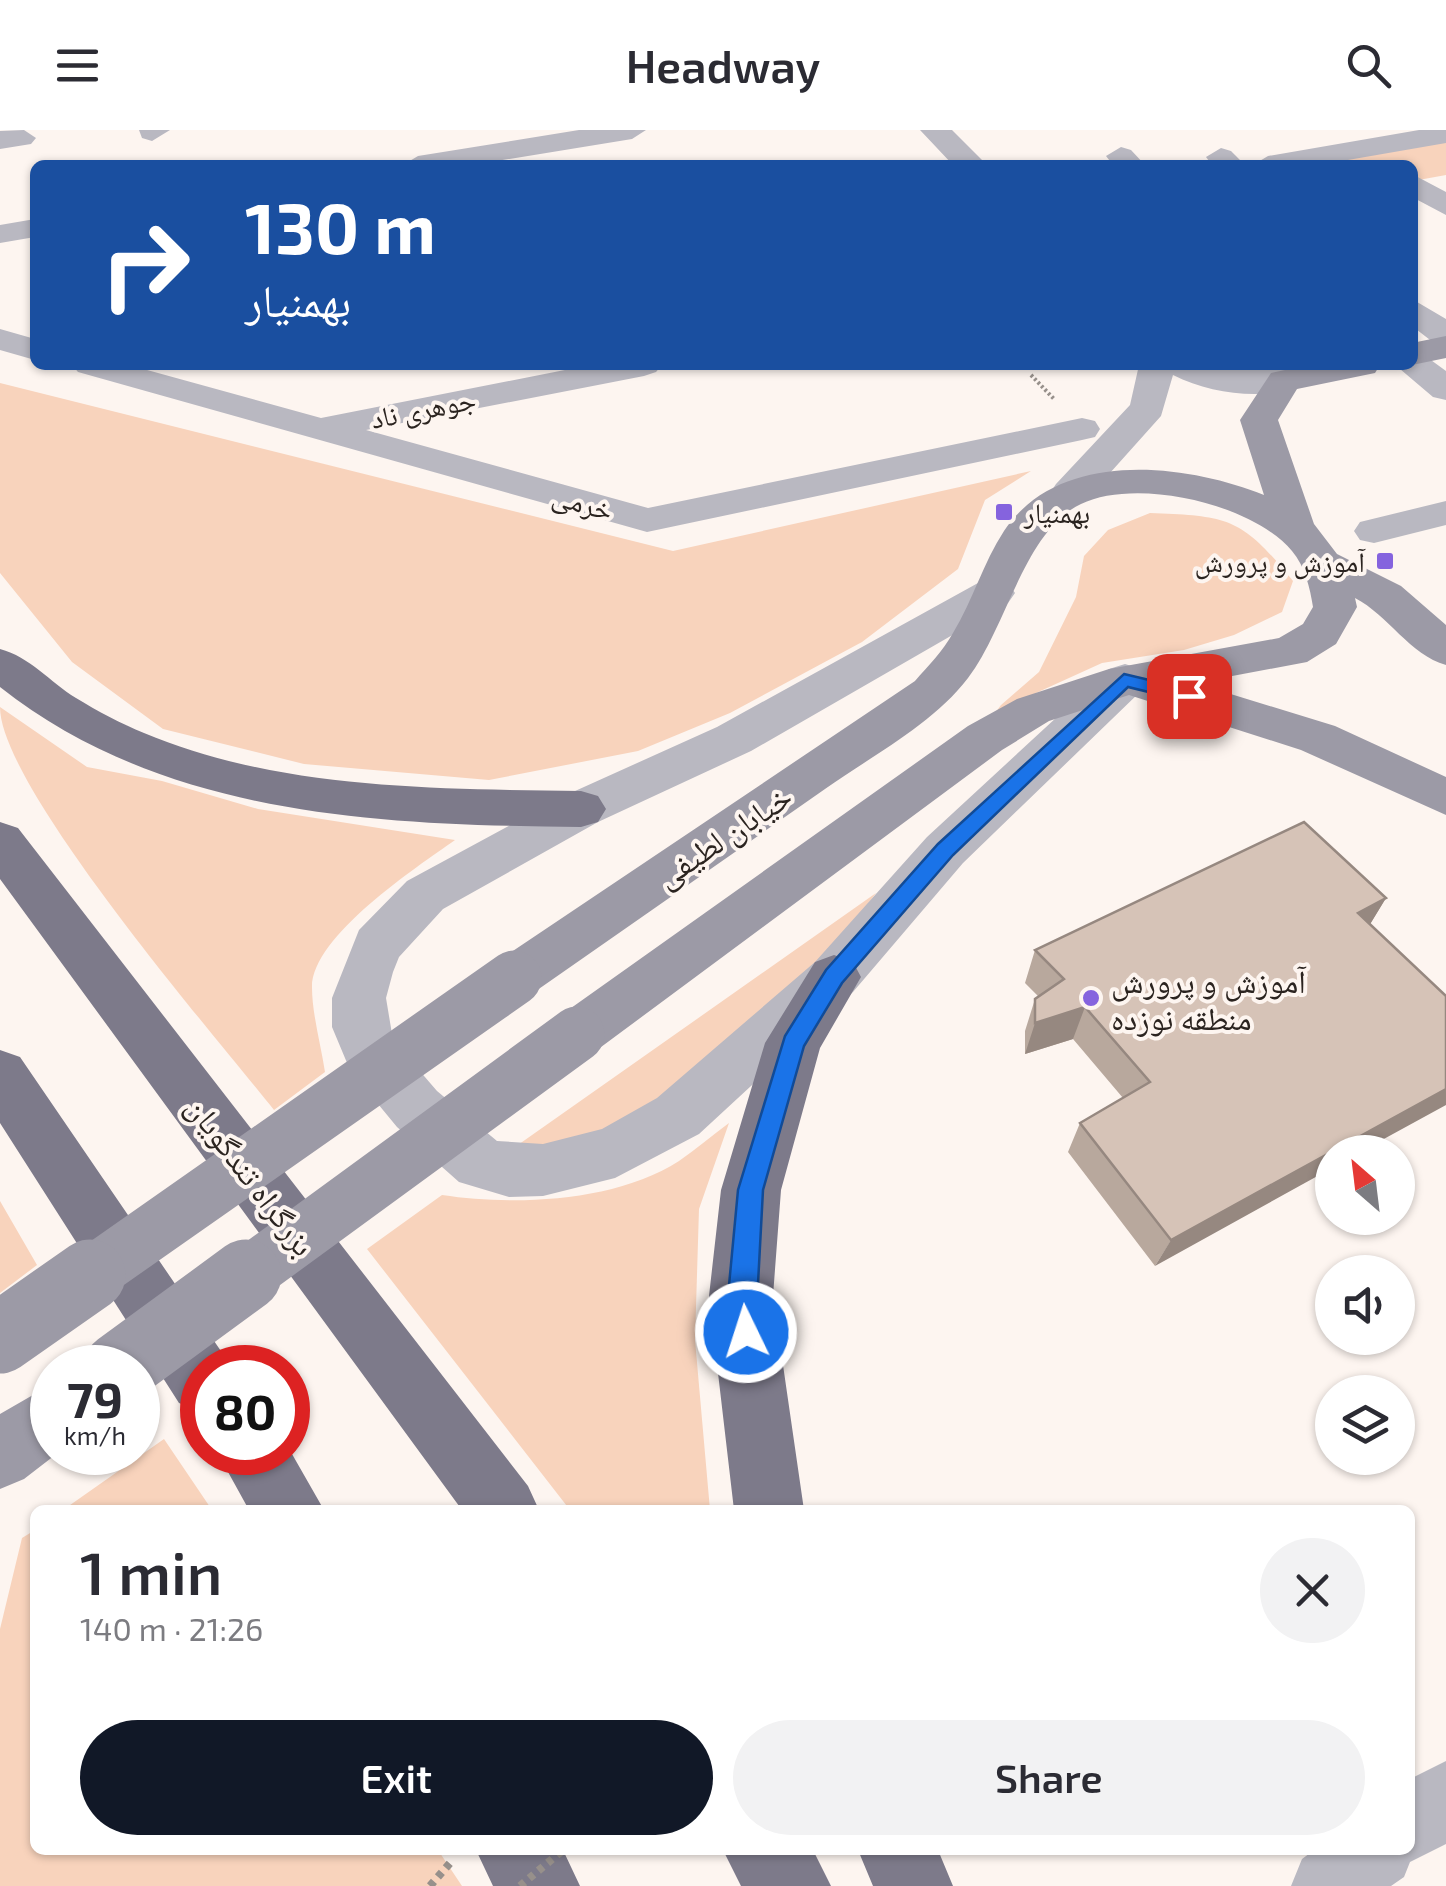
<!DOCTYPE html>
<html lang="en">
<head>
<meta charset="utf-8">
<style>
	:root { --surface:#fff; --page:#f2f2f3; --text:#2b2b33; --muted:#7c7c81; --accent:#111827 }
	body { margin:0; font-family:"Exo 2","Noto Naskh Arabic",sans-serif; background:var(--page); color:var(--text); height:100vh; display:flex; flex-direction:column; font-size:38px; white-space:nowrap }
	* { box-sizing:border-box; margin:0 }
	p { font-size:32px; color:var(--muted) }
	.icon { flex:none; width:55px; height:55px; fill:none; stroke:currentColor; stroke-width:2; stroke-linecap:round; stroke-linejoin:round }
	.map { position:relative; flex:1; overflow:hidden }
	.side { position:absolute; left:30px; top:1375px; width:1385px; height:350px; display:flex; flex-direction:column; background:var(--surface); border-radius:15px; box-shadow:0 2px 8px #0004 }
	.side>* { flex:none }
	.banner { position:absolute; left:30px; top:30px; width:1388px; height:210px; border-radius:15px; box-shadow:0 2px 8px #0004; background:#1a4fa0; color:#fff; overflow:hidden }
	.needle { width:65px; rotate:332deg }
	.controls { position:absolute; left:1315px; top:1005px; display:grid; gap:20px }
	.controls a { display:grid; place-items:center; width:100px; height:100px; border-radius:50%; background:var(--surface); box-shadow:0 2px 8px #0004; font-size:50px }
	.speed { position:absolute; left:30px; top:1215px; display:flex; gap:20px; font-size:50px; font-weight:700; text-align:center }
	.speed>* { display:grid; place-content:center; width:130px; height:130px; border-radius:50%; background:var(--surface); box-shadow:0 2px 8px #0004; line-height:1 }
	.speed small { font-size:25px; font-weight:400 }
	.speed .limit { border:15px solid #d22; background:#fff; color:#111 }
	.pin { position:absolute; display:grid; place-items:center; width:85px; height:85px; color:#fff; margin:-42px; border-radius:20px; box-shadow:0 5px 15px #0006 }
	.me { position:absolute; width:110px; margin:-55px; rotate:356deg; stroke-linejoin:round; filter:drop-shadow(0 0 8px #0008) }
	.turn { display:flex; align-items:center; gap:35px; height:210px; padding:0 50px; font-size:45px }
	.turn .icon { width:130px; height:130px; stroke-width:2.5 }
	.turn b { display:block; font-size:70px; line-height:85px }
	.round { display:grid; place-items:center; flex:none; width:105px; height:105px; border-radius:52px; background:var(--page) }
	.headline { display:flex; align-items:center; justify-content:space-between; height:170px; padding:0 50px }
	h1 { font-size:60px; font-weight:600; line-height:75px }
	.primary-button { display:flex; gap:20px; margin-top:auto; padding:20px 50px }
	.primary-button a { flex:1; height:115px; border-radius:60px; background:var(--accent); color:#fff; font-size:40px; font-weight:600; line-height:115px; text-align:center }
	.primary-button a+a { background:var(--page); color:var(--text) }
	header { display:flex; justify-content:space-between; align-items:center; height:130px; padding:0 50px; background:var(--surface); font-size:45px; font-weight:600 }
	.map>svg:first-child { display:block }
	.green { fill:#f8d3bc }
	.lines { fill:none; stroke-linecap:round; stroke-linejoin:round }
	.path-far1 { stroke:#97908b; stroke-width:4; stroke-dasharray:2.5 2.5; stroke-linecap:butt }
	.path { stroke:#97908b; stroke-width:8; stroke-dasharray:6 6; stroke-linecap:butt }
	.minor { fill:#b9b8c1; fill-rule:evenodd }
	.tertiary { fill:#b9b8c1; fill-rule:evenodd }
	.secondary { fill:#9c9aa6; fill-rule:evenodd }
	.trunk { fill:#7d7a8a; fill-rule:evenodd }
	.path-bridge { stroke:#97908b; stroke-width:8; stroke-dasharray:6 6; stroke-linecap:butt }
	.secondary-bridge-far1 { stroke:#9c9aa6; stroke-width:55 }
	.secondary-bridge { stroke:#9c9aa6; stroke-width:71 }
	.wall { fill:#b8a89d }
	.shaded-wall { fill:#968880 }
	.building { fill:#d6c3b7; stroke:#968880; stroke-width:2.5 }
	.route { fill:#1a73e8; stroke:#114b97; stroke-width:2.5 }
	.poi-dot { fill:#8563de; stroke:#fdf5f0; stroke-width:4 }
	.labels { text-anchor:middle; dominant-baseline:central; stroke-width:8; stroke-linejoin:round; paint-order:stroke }
	.far-street-label { font-size:28px; fill:#2b2420; stroke:#fdf5f0 }
	.far-poi-label { font-size:28px; fill:#2b2420; stroke:#fdf5f0; text-anchor:start }
	.street-label { font-size:32px; fill:#2b2420; stroke:#fdf5f0 }
	.poi-label { font-size:32px; fill:#2b2420; stroke:#fdf5f0; text-anchor:start }
</style>
</head>
<body>
<header><svg class="icon" aria-label="menu" viewBox="0 0 24 24"><path d="M4 6h16M4 12h16M4 18h16"/></svg>Headway<svg class="icon" aria-label="search" viewBox="0 0 24 24"><circle cx="10" cy="10" r="6"/><path d="M15 15l6 6"/></svg></header>
<div class="map">
<svg width="1446" height="1756" viewBox="0 0 1446 1756">
	<rect width="100%" height="100%" fill="#fdf5f0"/>
	<!-- green -->
	<path class="green" d="M1446,12V45L1413,51L1412,35H1311Z
		M0,253L673,421L1031,341L985,370L958,439L862,512L730,583L638,621L489,650L304,634L163,599L72,532L0,443Z
		M1150,383C1230,386 1242,388 1293,451L1282,482L1234,505L1184,520L1102,533L1036,563L983,599L1001,575L1039,542L1076,467L1084,426L1108,400Z
		M0,577L87,637L162,651L258,679L455,710C417,737 312,806 312,857C312,884 321,915 325,942L274,980C216,907 0,657 0,577Z
		M876,763L836,817L649,983L565,1016L515,1017Z
		M729,993L699,1079L695,1210L710,1380H570L367,1119L442,1065C515,1076 615,1072 679,1031C696,1019 713,1005 729,993Z
		M0,1071L37,1135L0,1163Z
		M164,1309L212,1380H63Z
		M35,1400V1720H438L462,1756H0V1499L22,1408Z"/>
	<g class="lines">
		<!-- path-far1 -->
		<path class="path-far1" d="M1031,245L1054,269"/>
		<!-- path -->
		<path class="path" d="M430,1756L451,1732"/>
		<!-- minor -->
		<path class="minor" d="M139,0H170L152,11L142,8Z
			M579,0H646L632,9L472,35H403L418,26Z
			M1419,0H1446V13L1319,35H1253L1268,26Z
			M0,1L24,0L36,8L31,14L0,19Z
			M1121,17L1131,20L1145,35H1113L1106,26Z
			M1221,18L1231,21L1245,35H1212L1206,27Z
			M1412,44L1446,62V85L1412,67Z
			M35,89V107L0,113V95Z
			M1412,169L1446,189V216L1434,213L1412,196Z
			M0,199L35,209V230L0,220Z
			M1412,222L1424,225L1446,241V270L1433,267L1400,239L1397,235H1412Z
			M72,235H129L321,288L590,235H662L656,242L644,246L366,300L648,378L1082,288L1095,291L1100,299L1095,307L1082,310L647,402L78,242Z
			M1446,371V395L1374,413L1360,410L1354,401L1360,392Z
			M1446,1631V1714L1410,1732L1404,1747L1391,1756H1291L1302,1729L1314,1720H1410V1649Z"/>
		<!-- tertiary -->
		<path class="tertiary" d="M920,0H952L987,35H953Z
			M1139,235L1284,240L1297,243L1303,251L1297,259C1256,269 1211,264 1173,245L1161,286L1084,372L1070,375L1056,372L1050,363L1056,354L1130,275Z
			M993,449L1008,453L1015,463L1008,473L751,621L598,692L443,779L399,827L393,842L386,868L393,910L437,961L497,1011L543,1014L602,999L657,968L815,832L927,707L1109,539L1125,534L1141,539L1148,550L1141,561L963,733L853,862L699,1004L615,1048L543,1066L509,1067L459,1052L397,997L350,940L332,897V868L359,800L407,751L564,666L717,597L978,453Z"/>
		<!-- secondary -->
		<path class="secondary" d="M1446,206V228L1412,235V213Z
			M1308,235H1380L1375,243L1297,259L1278,290L1314,394L1337,424L1401,456L1446,495V535C1410,525 1388,485 1355,468L1357,477L1336,514L1307,532L1195,553L1335,596L1446,647V685L1301,620L1129,565L1049,591L1002,620L597,920L577,927L557,920L549,904L557,888L968,596L1017,569L1109,539L1279,508L1303,494L1313,477C1310,458 1305,436 1292,421C1253,374 1137,347 1081,374C1024,401 1007,497 968,548C932,595 873,625 825,659C728,727 630,795 533,863L514,870L495,863L487,848L495,833L915,551C928,536 943,521 953,503C973,470 983,433 1004,401C1059,319 1183,333 1264,365L1240,290L1271,243Z
			M52,1254V1322H59L24,1349L0,1359V1284Z"/>
		<!-- trunk -->
		<path class="trunk" d="M0,519C30,527 50,552 76,568C97,581 122,594 144,603C280,660 436,659 581,661L598,666L606,679L598,692L581,697C379,695 165,687 0,557Z
			M0,692L18,698L528,1356L539,1380H462L0,749Z
			M834,825L853,832L861,847L820,918L781,1060L773,1166L804,1380H734L709,1166L721,1060L765,913L815,832Z
			M0,920L20,927L225,1227L229,1238H202V1282L179,1273L0,993Z
			M288,1317L324,1380H249L217,1322H288Z
			M476,1720H563L580,1756H493Z
			M723,1720H813L831,1756H741Z
			M858,1720H938L953,1756H873Z"/>
		<!-- path-bridge -->
		<path class="path-bridge" d="M520,1756L563,1720"/>
		<!-- secondary-bridge-far1 -->
		<path class="secondary-bridge-far1" d="M86,1148L514,848
			M243,1148L577,904"/>
		<!-- secondary-bridge -->
		<path class="secondary-bridge" d="M0,1208L90,1145
			M119,1238L246,1145"/>
	</g>
	<!-- wall -->
	<path class="wall" d="M1386,768L1370,794L1155,1136L1068,1022L1080,993L1123,968L1073,909L1025,924V901L1035,869L1039,867L1025,853L1035,820Z"/>
	<!-- shaded-wall -->
	<path class="shaded-wall" d="M1386,768L1366,801L1358,783Z
		M1085,877L1073,909L1025,924L1035,893Z
		M1446,959V975L1360,1022H1332V1038L1155,1136L1171,1110Z"/>
	<!-- building -->
	<path class="building" d="M1304,692L1386,768L1358,783L1446,866V959L1171,1110L1080,993L1150,952L1085,877L1035,893V869L1064,849L1035,820Z"/>
	<!-- route -->
	<path class="route" d="M1124,544L1196,561L1199,566L1189,572L1128,557L953,725L842,853L804,916L763,1060L755,1210L746,1214L736,1210L728,1166L738,1060L785,906L826,840L938,714Z"/>
	<!-- markers -->
	<g class="poi-dot">
		<rect x="994" y="372" width="20" height="20" rx="5"/>
		<rect x="1375" y="421" width="20" height="20" rx="5"/>
		<circle cx="1091" cy="868" r="10"/>
	</g>
	<g class="labels">
		<!-- far-street labels -->
		<g class="far-street-label">
			<text transform="translate(423 278) rotate(-11)">جوهری ناد</text>
			<text transform="translate(583 372) rotate(16)">خرمی</text>
		</g>
		<!-- far-poi labels -->
		<g class="far-poi-label">
			<text x="1024" y="382">بهمنیار</text>
			<text x="1365" y="431" text-anchor="end">آموزش و پرورش</text>
		</g>
		<!-- street labels -->
		<g class="street-label">
			<text transform="translate(723 705) rotate(-34)">خیابان لطیفی</text>
			<text transform="translate(252 1045) rotate(53)">بزرگراه تندگویان</text>
		</g>
		<!-- poi labels -->
		<g class="poi-label">
			<text x="1111" y="850">آموزش و پرورش<tspan x="1111" dy="37">منطقه نوزده</tspan></text>
		</g>
	</g>
</svg>
<div class="controls">
<a><svg class="needle" viewBox="-14 -14 28 28"><path d="M0-13l5 13h-10z" fill="#e53935"/><path d="M0 13l5-13h-10z" fill="#7c7c81"/></svg></a>
<a><svg class="icon" aria-label="sound" viewBox="0 0 24 24"><path d="M4 9h4l5-4v14l-5-4H4zM17 9q2 3 0 6"/></svg></a>
<a><svg class="icon" aria-label="layers" viewBox="0 0 24 24"><path d="M12 4l9 5-9 5-9-5zM3 14l9 5 9-5"/></svg></a>
</div>
<div class="speed"><div>79<small>km/h</small></div><div class="limit">80</div></div>
<div class="pin" style="left:1189px;top:566px;background:#d93025"><svg class="icon" aria-label="arrive" viewBox="0 0 24 24"><path d="M6 21V4h12l-3 4 3 4H6"/></svg></div>
<svg class="me" style="left:746px;top:1202px" viewBox="-20 -20 40 40"><circle r="17" fill="#1a73e8" stroke="#fff" stroke-width="3"/><path d="M0-11L8 9 0 5-8 9z" fill="#fff"/></svg>
<div class="banner">
<div class="turn"><svg class="icon" aria-label="right" viewBox="0 0 24 24"><path d="M7 20v-9h11M14 6l5 5-5 5"/></svg><div><b>130 m</b>بهمنیار</div></div>
</div>
<section class="side">
<div class="headline"><div><h1>1 min</h1><p>140 m · 21:26</p></div><a class="round"><svg class="icon" aria-label="close" viewBox="0 0 24 24"><path d="M6 6l12 12M18 6L6 18"/></svg></a></div>
<div class="primary-button"><a>Exit</a><a>Share</a></div>
</section>
</div>
</body>
</html>
